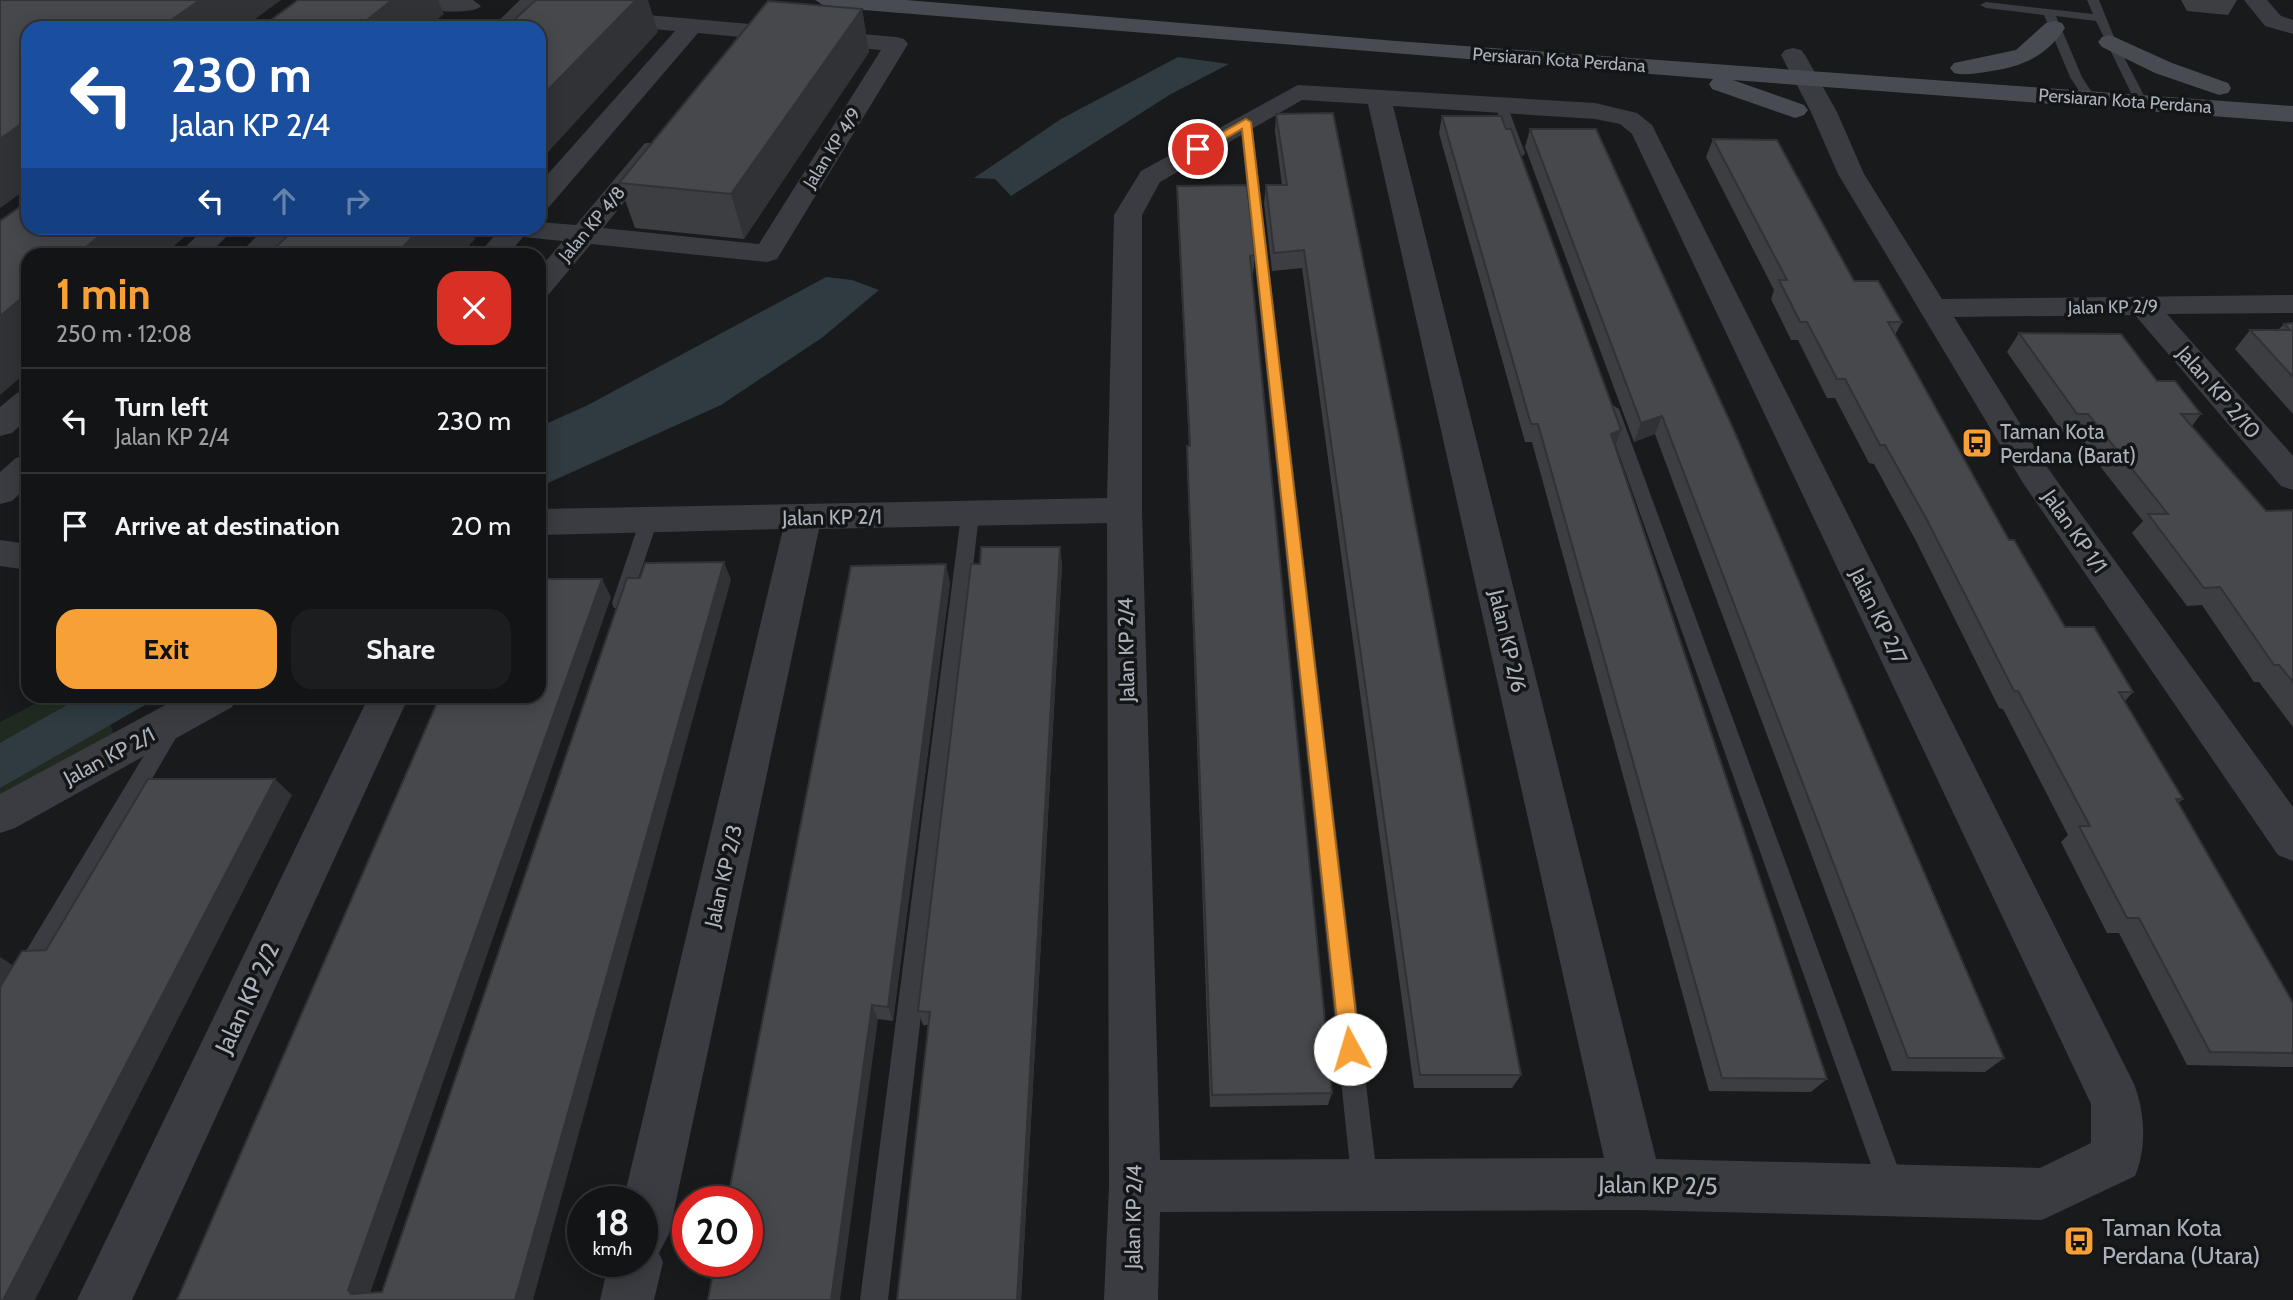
<!DOCTYPE html>
<html lang="en">
<head>
<meta charset="utf-8">
<style>
	:root { --surface:#131415; --page:#1c1d1e; --text:#f1f3f6; --muted:#9d9ea0; --line:#323334; --accent:#f7a036 }
	body { margin:0; font-family:Cabin,sans-serif; background:var(--page); color:var(--text); height:100vh; display:flex; flex-direction:column; font-size:26px; white-space:nowrap }
	* { box-sizing:border-box; margin:0 }
	p { font-size:23px; color:var(--muted) }
	.icon { flex:none; width:38px; height:38px; fill:none; stroke:currentColor; stroke-width:2; stroke-linecap:round; stroke-linejoin:round }
	.map { position:relative; flex:1; overflow:hidden }
	.drawer { position:absolute; left:21px; top:248px; width:525px; height:455px; display:flex; flex-direction:column; background:var(--surface); border-radius:21px; box-shadow:0 4px 18px #0003,0 0 0 2px var(--line) }
	.drawer>* { flex:none }
	.guide { position:absolute; left:21px; top:21px; width:525px; height:214px; border-radius:21px; box-shadow:0 4px 18px #0003,0 0 0 2px var(--line); background:#1a4fa0; color:#fff; overflow:hidden }
	.speed { position:absolute; left:567px; top:1186px; display:flex; gap:14px; font-size:35px; font-weight:700; text-align:center }
	.speed>* { display:grid; place-content:center; width:91px; height:91px; border-radius:50%; background:var(--surface); box-shadow:0 4px 18px #0003,0 0 0 2px var(--line); line-height:1 }
	.speed small { font-size:18px; font-weight:400 }
	.speed .limit { border:10px solid #d22; background:#fff; color:#111 }
	.pin { position:absolute; display:grid; place-items:center; width:60px; height:60px; color:#fff; margin:-30px; border:4px solid #fff; border-radius:50%; box-shadow:0 2px 7px #0007 }
	.me { position:absolute; width:77px; margin:-38px; rotate:354deg; stroke-linejoin:round; filter:drop-shadow(0 0 5px #0008) }
	.turn { display:flex; align-items:center; gap:24px; height:147px; padding:0 35px; font-size:32px }
	.turn .icon { width:91px; height:91px; stroke-width:2.5 }
	.turn b { display:block; font-size:49px; line-height:60px }
	.lanes { display:flex; align-items:center; height:66px; padding:0 35px; background:#0003; justify-content:center; gap:35px; direction:ltr }
	.lanes .off { opacity:.35 }
	.round { display:grid; place-items:center; flex:none; width:74px; height:74px; border-radius:21px; background:var(--page) }
	.head { display:flex; align-items:center; justify-content:space-between; height:119px; padding:0 35px }
	h1 { font-size:42px; font-weight:800; line-height:52px; color:var(--accent) }
	.primary-button { display:flex; gap:14px; margin-top:auto; padding:14px 35px }
	.primary-button a { flex:1; height:80px; border-radius:21px; background:var(--accent); color:#111; font-size:28px; font-weight:800; line-height:80px; text-align:center }
	.primary-button a+a { background:var(--page); color:var(--text) }
	ul { padding:0; list-style:none }
	li { display:flex; align-items:center; gap:21px; height:105px; padding:0 35px; border-top:2px solid var(--line) }
	li div { flex:1 }
	li b { display:block; font-size:26px }
	li em { font-style:normal }
	.map>svg:first-child { display:block }
	.green { fill:#212a21 }
	.water { fill:#2f3b41 }
	.lines { fill:none; stroke-linecap:round; stroke-linejoin:round }
	.lane { fill:#3a3c41; fill-rule:evenodd }
	.street { fill:#3a3c41; fill-rule:evenodd }
	.secondary { fill:#484b51; fill-rule:evenodd }
	.wall { fill:#3c3e41 }
	.shaded-wall { fill:#313235 }
	.building { fill:#46484c; stroke:#313235; stroke-width:2 }
	.route { fill:#f7a036; stroke:#a16823; stroke-width:2 }
	.labels { text-anchor:middle; dominant-baseline:central; stroke-width:7; stroke-linejoin:round; paint-order:stroke }
	.far-street-label { font-size:18px; fill:#acb2bc; stroke:#141517 }
	.street-label { font-size:21px; fill:#acb2bc; stroke:#141517 }
	.poi-label { font-size:21px; fill:#acb2bc; stroke:#141517; text-anchor:start }
	.near-street-label { font-size:24px; fill:#acb2bc; stroke:#141517 }
	.near-poi-label { font-size:24px; fill:#acb2bc; stroke:#141517; text-anchor:start }
</style>
</head>
<body>
<div class="map">
<svg width="2293" height="1300" viewBox="0 0 2293 1300">
	<rect width="100%" height="100%" fill="#191a1c"/>
	<!-- green -->
	<path class="green" d="M48,697H100L116,740L0,809V722Z"/>
	<!-- water -->
	<path class="water" d="M1178,57L1229,64L1171,94L1011,196L995,179L974,178L1061,119Z
		M826,277L852,280L879,290L823,337L721,405L539,487V427L588,405Z
		M81,697H159L0,788V743Z"/>
	<g class="lines">
		<!-- lane -->
		<path class="lane" d="M2087,0H2099L2116,42L2148,103L2146,106L2136,103L2096,21L2056,16L2082,77L2096,99L2090,103L2086,102L2070,77L2044,15L1986,8L1980,5L1986,2L2093,14Z
			M1501,101L1507,105L1525,153L1523,156L1511,153L1495,105Z
			M1246,118L1252,122L1378,1185L1374,1194L1365,1198L1356,1194L1352,1185L1240,122Z
			M1611,404L1619,409L1905,1187L1901,1196L1892,1200L1883,1196L1879,1187L1603,409Z
			M970,509L979,515L888,1300H860L961,515Z
			M649,514L658,520L630,603L628,608H614L612,603L640,520Z
			M173,717L180,719L183,725L180,731L8,1024L0,1027V994L166,719Z"/>
		<!-- street -->
		<path class="street" d="M389,0H473L481,6C474,17 396,10 389,0Z
			M520,0H544L515,28H491Z
			M2244,0H2267L2281,16L2293,20V34L2265,26Z
			M557,7L896,37L904,39L908,44L777,259L767,262L591,244L549,294L539,297V269L563,241L523,237L507,256H477L501,228H539V222L576,225L645,143H663L667,149L603,228L759,244L881,50L698,33L549,207L539,209V184L675,31L563,21L547,37L539,39V28H530L549,9Z
			M1793,48L1801,50L1805,55L1837,112L1864,174L1942,299L2293,295V313L2167,314L2293,456V490L2281,486L2135,315L1954,317L2047,467L2293,807V861L2278,855L2023,483L1838,174L1811,112L1781,55L1785,50Z
			M1298,85L1595,103L1637,113L1652,125L2134,1084C2145,1112 2147,1148 2135,1176L2042,1220L1636,1210L1160,1212L1158,1300H1104L1109,1186L1107,523L819,529L669,1234L659,1253L663,1262L654,1300H600L609,1262H642V1202H623L783,529L539,535V509L1107,498L1114,215L1141,171ZM1302,100L1368,104L1604,1158L1160,1160L1142,510V215L1160,182ZM1393,106L1595,119L1620,124L1632,134L2091,1104V1143L2040,1168L1656,1159Z
			M205,228H235L207,256H176Z
			M265,228H295L268,256H237Z
			M28,389V418L12,433L0,436V407L17,393Z
			M28,454V486L12,501L0,504V472L16,458Z
			M0,540L28,544V570L0,566Z
			M182,696H238L232,707L15,828L0,833V794Z
			M369,696H409L132,1300H77Z"/>
		<!-- secondary -->
		<path class="secondary" d="M815,0H906L1396,41L2293,106V122L1733,80L1804,105L1808,110L1804,115L1795,118L1712,89L1709,84L1713,79L826,7Z
			M2054,21L2062,23L2065,28C2045,58 2021,67 1986,72C1975,73 1965,76 1954,73L1950,68L1954,63L2016,50L2046,23Z
			M2110,35L2172,63L2228,83L2231,88L2228,93L2219,95L2155,73L2102,47L2098,42L2102,37Z"/>
	</g>
	<!-- wall -->
	<path class="wall" d="M2181,0H2237L2228,15L2187,11Z
		M862,9L869,52L744,239L635,228L619,183Z
		M1276,114L1521,1075L1512,1088H1414L1302,268L1272,271L1264,203L1266,185H1282L1275,131Z
		M1442,116L1615,446L1827,1079L1811,1092L1709,1091L1532,442H1525L1439,133Z
		M1530,129L2004,1058L1985,1072L1892,1071L1655,434L1634,442L1525,147Z
		M1713,139L1854,281L1902,322L1895,335L2009,540L2065,627L2133,692L2125,701L2183,799L2178,803L2293,1003V1067L2187,1065L2119,933H2107L2061,842L2068,835L2003,709L1999,708L1915,539L1874,464L1869,463L1835,398H1827L1798,340H1791L1771,299L1774,290L1706,157Z
		M1177,186L1255,255L1253,274H1252L1332,1093L1328,1105L1210,1107L1187,464V446H1189L1177,204Z
		M2293,323V414L2235,349L2250,330H2278L2284,324Z
		M2019,333L2157,381L2201,414L2192,426L2266,511L2293,510V727L2259,682H2254L2202,605L2187,606L2132,533L2143,521L2074,433H2063L2007,352Z
		M1060,547L1062,565L1021,1300H897L928,1025H923L918,1011L980,564Z
		M950,583L893,1021L878,1019L708,1300Z"/>
	<!-- shaded-wall -->
	<path class="shaded-wall" d="M200,0H281L243,28H160Z
		M392,0H438L444,14L427,28H357Z
		M636,0H648L658,32L539,162V99Z
		M862,9L869,52L744,239L731,194Z
		M28,119V188L0,208V139Z
		M109,228H195L162,256H75Z
		M421,228H479L473,234L475,239L460,256H394Z
		M28,293V371L0,395V316Z
		M1662,416L1655,434L1634,442L1641,423Z
		M1621,430L1614,449L1611,434Z
		M1060,547L1062,565L1021,1300H1017Z
		M724,562L731,580L533,1300H515Z
		M946,564L950,583L893,1021L888,1007Z
		M602,579L611,597L368,1299L351,1294L348,1290Z
		M275,779L292,795L35,1300H3Z
		M0,957L14,966L0,990Z
		M872,1005L878,1019L840,1300H831Z"/>
	<!-- building -->
	<path class="building" d="M0,0H200L160,28H28V119L0,139Z
		M298,0H392L357,28H260Z
		M536,0H636L539,99V28H505Z
		M768,1L862,9L731,194L619,183Z
		M1333,113L1401,447L1521,1075H1420L1304,250L1274,253L1266,185H1287L1276,114Z
		M1442,116H1501L1506,129H1511L1621,430L1611,434L1827,1079L1722,1078L1538,424H1531Z
		M1530,129H1596L1732,426L2004,1058H1908L1662,416L1641,423Z
		M1713,139L1777,140L1854,281H1878L1902,322H1888L2009,540H2014L2065,627H2094L2133,692H2119L2183,799H2176L2293,1003V1053L2210,1052L2139,918H2127L2079,826H2090L2018,691H2014L1927,520L1885,445H1880L1845,379H1837L1807,322H1800L1779,280H1787Z
		M1247,185L1255,255L1250,256L1332,1093L1212,1095L1187,446H1190L1177,186Z
		M28,201V228H109L75,256H28V293L0,316V221Z
		M296,228H421L394,256H266Z
		M2293,323V377L2250,330H2290L2284,324Z
		M2019,333L2121,334L2157,381H2175L2201,414H2181L2266,511L2293,510V682L2279,665H2274L2220,587L2204,588L2148,514H2168L2088,414H2077Z
		M981,547H1060L1017,1300H897L930,1012L918,1011L971,564H980Z
		M724,562L515,1300H177L440,696H539V579H602L348,1290L351,1294L382,1292L627,578H640L645,563Z
		M946,564L888,1007L872,1005L831,1300H708L715,1262H747V1202H727L851,566Z
		M148,779H275L3,1300H0V987L22,951L46,950Z"/>
	<!-- route -->
	<path class="route" d="M1246,119L1251,122L1360,1049L1357,1056L1350,1058L1343,1056L1340,1049L1242,129L1202,152L1193,149Z"/>
	<!-- icons -->
	<defs>
		<g id="bus-square" transform="scale(1.575)"><rect x="-9" y="-9" width="18" height="18" rx="4" fill="#f7a036" stroke="#141517"/><path d="M-5-6H5V4H4V6H2V4H-2V6H-4V4H-5ZM-3.5-4V0h7V-4ZM-3.5 1.2v1.5H-2V1.2ZM2 1.2v1.5H3.5V1.2Z" fill="#111"/></g>
	</defs>
	<g fill-rule="evenodd">
		<use href="#bus-square" x="1977" y="443"/>
		<use href="#bus-square" x="2079" y="1241"/>
	</g>
	<g class="labels">
		<!-- far-street labels -->
		<g class="far-street-label">
			<text transform="translate(1559 60) rotate(4)">Persiaran Kota Perdana</text>
			<text transform="translate(2125 101) rotate(4)">Persiaran Kota Perdana</text>
			<text transform="translate(832 148) rotate(-58)">Jalan KP 4/9</text>
			<text transform="translate(592 224) rotate(-50)">Jalan KP 4/8</text>
			<text transform="translate(2113 307) rotate(-1)">Jalan KP 2/9</text>
		</g>
		<!-- street labels -->
		<g class="street-label">
			<text transform="translate(2219 392) rotate(49)">Jalan KP 2/10</text>
			<text transform="translate(832 517) rotate(-1)">Jalan KP 2/1</text>
			<text transform="translate(2075 531) rotate(55)">Jalan KP 1/1</text>
			<text transform="translate(1879 616) rotate(64)">Jalan KP 2/7</text>
			<text transform="translate(1508 641) rotate(77)">Jalan KP 2/6</text>
			<text transform="translate(1126 650) rotate(-91)">Jalan KP 2/4</text>
			<text transform="translate(109 756) rotate(-28)">Jalan KP 2/1</text>
			<text transform="translate(723 876) rotate(-77)">Jalan KP 2/3</text>
			<text transform="translate(1133 1217) rotate(-89)">Jalan KP 2/4</text>
		</g>
		<!-- poi labels -->
		<g class="poi-label">
			<text x="2000" y="431">Taman Kota<tspan x="2000" dy="24">Perdana (Barat)</tspan></text>
		</g>
		<!-- near-street labels -->
		<g class="near-street-label">
			<text transform="translate(247 998) rotate(-65)">Jalan KP 2/2</text>
			<text transform="translate(1658 1185) rotate(1)">Jalan KP 2/5</text>
		</g>
		<!-- near-poi labels -->
		<g class="near-poi-label">
			<text x="2102" y="1227">Taman Kota<tspan x="2102" dy="28">Perdana (Utara)</tspan></text>
		</g>
	</g>
</svg>
<div class="speed"><div>18<small>km/h</small></div><div class="limit">20</div></div>
<div class="pin" style="left:1198px;top:149px;background:#d93025"><svg class="icon" aria-label="arrive" viewBox="0 0 24 24"><path d="M6 21V4h12l-3 4 3 4H6"/></svg></div>
<svg class="me" style="left:1350px;top:1049px" viewBox="-20 -20 40 40"><circle r="19" fill="#fff"/><path d="M0-13L10 11 0 6-10 11z" fill="#f7a036"/></svg>
<div class="guide">
<div class="turn"><svg class="icon" aria-label="left" viewBox="0 0 24 24"><path d="M17 20v-9H6M10 6l-5 5 5 5"/></svg><div><b>230 m</b>Jalan KP 2/4</div></div>
<div class="lanes"><svg class="icon" aria-label="left" viewBox="0 0 24 24"><path d="M17 20v-9H6M10 6l-5 5 5 5"/></svg><svg class="icon off" aria-label="ahead" viewBox="0 0 24 24"><path d="M12 20V5M6 11l6-6 6 6"/></svg><svg class="icon off" aria-label="right" viewBox="0 0 24 24"><path d="M7 20v-9h11M14 6l5 5-5 5"/></svg></div>
</div>
<section class="drawer">
<div class="head"><div><h1>1 min</h1><p>250 m · 12:08</p></div><a class="round" style="background:#d93025;color:#fff"><svg class="icon" aria-label="close" viewBox="0 0 24 24"><path d="M6 6l12 12M18 6L6 18"/></svg></a></div>
<ul>
<li><svg class="icon" aria-label="left" viewBox="0 0 24 24"><path d="M17 20v-9H6M10 6l-5 5 5 5"/></svg><div><b>Turn left</b><p>Jalan KP 2/4</p></div><em>230 m</em></li>
<li><svg class="icon" aria-label="arrive" viewBox="0 0 24 24"><path d="M6 21V4h12l-3 4 3 4H6"/></svg><div><b>Arrive at destination</b></div><em>20 m</em></li>
</ul>
<div class="primary-button"><a>Exit</a><a>Share</a></div>
</section>
</div>
</body>
</html>
